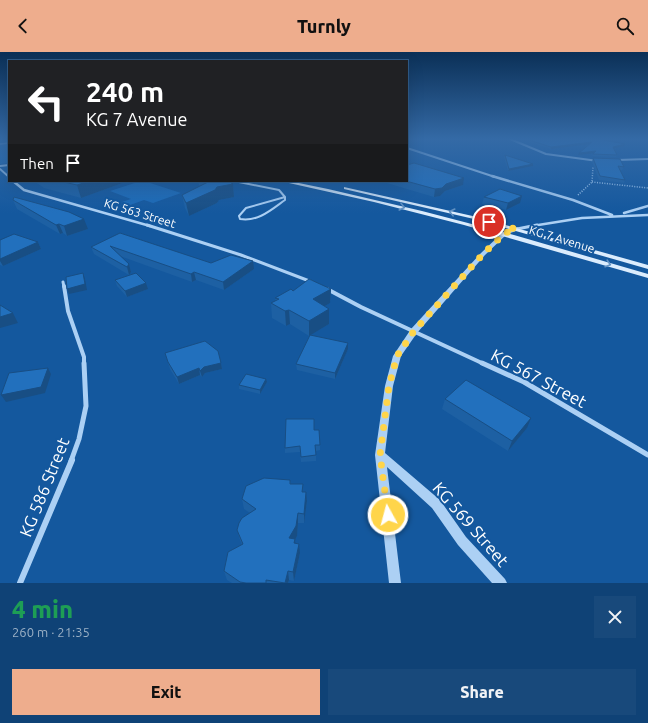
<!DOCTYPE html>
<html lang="en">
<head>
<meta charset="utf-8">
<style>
	:root { --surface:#0f4276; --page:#18497b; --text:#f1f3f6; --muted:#9bb0c5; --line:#2f5b88; --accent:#eead8d }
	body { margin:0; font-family:Ubuntu,sans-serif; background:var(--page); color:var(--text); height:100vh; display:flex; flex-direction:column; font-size:15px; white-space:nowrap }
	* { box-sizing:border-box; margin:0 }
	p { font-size:13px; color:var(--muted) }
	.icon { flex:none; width:22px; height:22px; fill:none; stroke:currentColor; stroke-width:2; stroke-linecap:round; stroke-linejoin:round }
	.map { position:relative; height:531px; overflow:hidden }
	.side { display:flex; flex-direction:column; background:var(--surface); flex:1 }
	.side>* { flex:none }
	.top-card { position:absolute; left:8px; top:8px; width:400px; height:122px; border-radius:0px; box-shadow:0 4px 16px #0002,0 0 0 1px var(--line); background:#202124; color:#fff; overflow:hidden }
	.pin { position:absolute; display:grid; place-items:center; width:34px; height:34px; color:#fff; margin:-17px; border:2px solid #fff; border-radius:50%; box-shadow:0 1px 4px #0007 }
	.me { position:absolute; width:44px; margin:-22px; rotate:353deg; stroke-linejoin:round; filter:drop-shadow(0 0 3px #0008) }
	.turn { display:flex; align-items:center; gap:14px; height:84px; padding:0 12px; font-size:18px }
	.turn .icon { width:52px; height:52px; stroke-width:2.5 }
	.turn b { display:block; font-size:28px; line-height:34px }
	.then { display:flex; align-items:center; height:38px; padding:0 12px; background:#0003; gap:8px; font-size:15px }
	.round { display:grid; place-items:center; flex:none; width:42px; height:42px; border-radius:0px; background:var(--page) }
	.summary { display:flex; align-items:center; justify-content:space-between; height:68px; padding:0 12px }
	h1 { font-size:24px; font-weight:800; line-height:30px; color:#1e9e55 }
	.action { display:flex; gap:8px; margin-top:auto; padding:8px 12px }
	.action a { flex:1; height:46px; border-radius:0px; background:var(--accent); color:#111; font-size:16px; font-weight:800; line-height:46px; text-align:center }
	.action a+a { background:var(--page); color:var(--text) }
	header { display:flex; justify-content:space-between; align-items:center; height:52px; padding:0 12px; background:var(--accent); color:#111; font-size:18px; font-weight:800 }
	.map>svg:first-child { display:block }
	.green { fill:#1c6bb8 }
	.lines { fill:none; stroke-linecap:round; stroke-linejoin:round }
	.path { stroke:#acd0f4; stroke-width:1.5; stroke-dasharray:1 1.5; stroke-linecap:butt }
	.service-far1 { stroke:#acd0f4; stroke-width:1.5 }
	.service { stroke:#acd0f4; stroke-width:2 }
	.minor-far5 { stroke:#acd0f4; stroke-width:2 }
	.minor-far4 { stroke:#acd0f4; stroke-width:2.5 }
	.minor-far3 { stroke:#acd0f4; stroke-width:3 }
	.minor-far2 { stroke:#acd0f4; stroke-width:4 }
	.minor-far1 { stroke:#acd0f4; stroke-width:5 }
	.minor { stroke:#acd0f4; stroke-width:6 }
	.tertiary { fill:#acd0f4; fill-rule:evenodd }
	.secondary { fill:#dbecfd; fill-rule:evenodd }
	.wall { fill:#1d60a3 }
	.shaded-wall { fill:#184e84 }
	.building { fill:#2270bd; stroke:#184e84 }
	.oneway { stroke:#6493c4 }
	.route { stroke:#ffd54a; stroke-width:7; stroke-dasharray:0 12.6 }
	.labels { text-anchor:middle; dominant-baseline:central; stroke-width:4; stroke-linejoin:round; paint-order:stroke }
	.far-street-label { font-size:12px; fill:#fff; stroke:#14589e }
	.near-street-label { font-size:17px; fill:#fff; stroke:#14589e }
</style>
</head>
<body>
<header><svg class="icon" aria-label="back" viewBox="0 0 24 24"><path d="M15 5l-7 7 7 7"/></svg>Turnly<svg class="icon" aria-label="search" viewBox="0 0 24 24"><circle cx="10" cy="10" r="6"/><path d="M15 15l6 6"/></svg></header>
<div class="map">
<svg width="648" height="531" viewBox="0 0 648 531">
	<rect width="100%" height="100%" fill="#14589e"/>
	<!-- green -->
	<path class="green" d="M0,87H9V111L0,112Z
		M141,129H144L181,141L153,151L144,148L130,153L122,150L131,147L110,139Z"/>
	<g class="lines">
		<!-- path -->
		<path class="path" d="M592,130L648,136
			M578,143L592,130L593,115"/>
		<!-- service-far1 -->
		<path class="service-far1" d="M0,92L9,91"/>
		<!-- service -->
		<path class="service" d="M234,129L279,138L285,145
			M285,145V148C271,158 258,170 240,167L239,164L246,156Z"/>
		<!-- minor-far5 -->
		<path class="minor-far5" d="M510,87L546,102L598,109
			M407,96L495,125
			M617,108L648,107
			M0,114L9,113
			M0,117L9,125"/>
		<!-- minor-far4 -->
		<path class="minor-far4" d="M492,124L573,148L612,163
			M13,129L24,138L150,174
			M624,161L648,154
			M532,174L582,166L648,163"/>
		<!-- minor-far3 -->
		<path class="minor-far3" d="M147,173L241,203L312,230
			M517,177L537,173
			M63,230L64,235"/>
		<!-- minor-far2 -->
		<path class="minor-far2" d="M64,234L68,259L84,305V312
			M327,237L361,255L484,312"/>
		<!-- minor-far1 -->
		<path class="minor-far1" d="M482,311L524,330L648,403
			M71,409L79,387L86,354L84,311"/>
		<!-- minor -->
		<path class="minor" d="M20,531L72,408"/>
		<!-- tertiary -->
		<path class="tertiary" d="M517,175L519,176V178L507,182L485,203L417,281L401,304L393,334L385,401L440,448L466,485L505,527L507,531H492L458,493L432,456L387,415L401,531H389L375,403L385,334L393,304L411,277L481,201L503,180Z"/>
		<!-- secondary -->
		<path class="secondary" d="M280,129H289L328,137L422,159L514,183L648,222V226L464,173L374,150Z
			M344,135L477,165L648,213V217L474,167L344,137Z"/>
	</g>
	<!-- wall -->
	<path class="wall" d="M520,87H599L624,94L613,97L617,103L616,105L592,104L594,101L578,103L589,92L551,97Z
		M505,103L533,112V114L508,119L504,105Z
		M593,106L624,115L622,118H620L625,128L624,131L599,128L592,110Z
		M34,129H128L81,146L44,136Z
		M198,129H228L233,132L234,145L219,148L217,151L189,164L185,156L182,143L200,134L199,133Z
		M380,129H407L463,133L445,139L440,144L434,145Z
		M484,145L520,151L506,158L482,152Z
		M13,148L88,177L67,184L63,181L60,182L17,157Z
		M120,181L211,211L254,217L224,238L196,228L192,230L120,204L129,212L131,220L129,223L94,202L91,195Z
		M0,188L38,190L41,197L3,214L0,213Z
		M115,228L148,237L127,245L117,234Z
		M331,237L330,251L325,254L329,257V272L310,283L348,297L335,327L297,318L296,312L309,284L290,272L286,274L272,266L271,251L276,249L275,246L293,239Z
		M165,301L221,311L222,317L205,321L202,325L200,323L179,332L170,317Z
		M267,330L260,342L239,337V333Z
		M445,347L527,376L508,399L442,357Z
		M314,378L320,393V398L316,399V409L301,410L300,400L285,401V396Z
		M290,428L291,432L303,440L307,449L304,471H298L297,484L295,488V491L300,501L294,529L289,528L288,531H232L227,528L224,519L242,493L240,488L237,478L250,461L244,457L242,447Z"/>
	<!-- shaded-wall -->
	<path class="shaded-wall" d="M592,90L591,92L551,97V95Z
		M625,92L624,94L612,97L613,95Z
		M596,99V101L578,103L579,101Z
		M533,112V114L508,119L509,117Z
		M464,126L463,133L445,139L440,144L434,145L435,137L446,132Z
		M90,129H128L81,146L77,133Z
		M233,132L234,145L219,148L217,151L189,164L186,151L217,135Z
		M522,144L520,151L506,158L508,151Z
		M84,167L88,177L67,184L64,174Z
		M59,172L63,181L60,182L56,173Z
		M38,190L41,197L3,214L0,209V207Z
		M253,209L254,217L224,238L223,230Z
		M129,212L131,220L129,223L127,215Z
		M194,220L196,228L192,230L191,222Z
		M83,221L85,227L87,238L69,242L67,237Z
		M146,231L148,237L127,245L125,239Z
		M331,237L330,251L313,261V247Z
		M329,257V272L309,284V269Z
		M289,258L290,272L286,274L285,259Z
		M13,261L18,271L0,276V265Z
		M348,291V297L335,327V321Z
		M221,311L222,317L205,321L202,325L200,319L204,315Z
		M48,316L51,322L45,341L6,350L1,343Z
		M199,316L200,323L179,332L177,325Z
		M266,327L267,330L260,342V338Z
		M531,366L527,376L508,399L512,389Z
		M306,440L307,449L304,471V462Z
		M298,461V471L297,484L295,488L296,497L289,486Z
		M299,492L300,501L294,529L293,520Z
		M288,519L289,528L288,531H285Z"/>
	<!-- building -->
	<path class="building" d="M526,87H599L625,92L613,95L617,103L593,102L596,99L579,101L592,90L551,95Z
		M505,103L533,112L509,117Z
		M593,106L620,107L624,115L618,114L625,128L600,124Z
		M414,111L464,126L446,132L442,136L435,137L406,129H407V113Z
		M59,129H90L77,133Z
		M206,129H228L233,132L217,135L215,138L186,151L182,143L208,130Z
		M500,137L522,144L508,151L484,145Z
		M14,145L69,160L84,167L64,174L59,172L56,173L13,148Z
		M120,181L211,211L231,203L253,209L223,230L194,220L191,222L110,194L129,212L127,215L91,195Z
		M14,182L38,190L0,207V188Z
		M83,221L85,232L67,237L66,225Z
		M136,221L146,231L125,239L115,228Z
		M309,227L331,237L313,247L329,257L309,269L289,258L285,259L271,251L279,247L275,246L291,237L293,239Z
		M0,253L13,261L0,265Z
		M310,283L348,291L335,321L296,312Z
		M205,289L218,299L221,311L204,315L200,319L199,316L177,325L168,310L165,301Z
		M48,316L41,335L1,343L9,321Z
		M246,322L266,327L260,338L239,333Z
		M466,328L531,366L512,389L445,347Z
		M286,367H314V378H319L320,393H315L316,403L301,405L300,394L285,396Z
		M264,426L290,428V432H303L302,440H306L304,462L298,461L296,474L289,486L295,487L294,491L299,492L293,520L288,519L285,531L266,528V531H246L240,530L224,519L228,500L243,492L237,478L239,471L242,466L256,457L242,447L246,434Z"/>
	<!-- one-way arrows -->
	<defs><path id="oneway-chevron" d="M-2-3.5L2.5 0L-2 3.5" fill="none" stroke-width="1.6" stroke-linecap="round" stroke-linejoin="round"/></defs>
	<g class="oneway">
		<use href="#oneway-chevron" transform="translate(402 155) rotate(14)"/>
		<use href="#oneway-chevron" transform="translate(452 160) rotate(-166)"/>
		<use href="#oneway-chevron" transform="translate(608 212) rotate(17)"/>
	</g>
	<!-- sky -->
	<linearGradient id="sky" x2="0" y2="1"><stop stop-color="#0b3057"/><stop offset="0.54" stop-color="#346aa6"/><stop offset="1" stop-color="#346aa6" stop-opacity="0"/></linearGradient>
	<rect width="648" height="161" fill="url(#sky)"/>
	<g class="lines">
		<!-- route -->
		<path class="route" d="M388,463L380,403L389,334L397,304L414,279L483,202L505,181L516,177L489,170"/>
	</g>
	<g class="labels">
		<!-- far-street labels -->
		<g class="far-street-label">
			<text transform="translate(140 161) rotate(17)">KG 563 Street</text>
			<text transform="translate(562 187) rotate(17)">KG 7 Avenue</text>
		</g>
		<!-- near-street labels -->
		<g class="near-street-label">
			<text transform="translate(539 326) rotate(28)">KG 567 Street</text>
			<text transform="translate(44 435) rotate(-68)">KG 586 Street</text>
			<text transform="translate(471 472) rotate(49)">KG 569 Street</text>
		</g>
	</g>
</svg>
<div class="pin" style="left:489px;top:170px;background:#d93025"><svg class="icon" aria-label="arrive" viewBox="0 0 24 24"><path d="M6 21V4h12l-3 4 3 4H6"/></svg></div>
<svg class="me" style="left:388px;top:463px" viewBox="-20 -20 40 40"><circle r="17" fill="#ffd54a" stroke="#fff" stroke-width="3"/><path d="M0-11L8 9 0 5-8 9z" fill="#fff"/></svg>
<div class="top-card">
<div class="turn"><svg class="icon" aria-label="left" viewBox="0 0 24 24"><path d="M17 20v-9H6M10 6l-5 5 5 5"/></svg><div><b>240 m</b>KG 7 Avenue</div></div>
<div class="then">Then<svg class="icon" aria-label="arrive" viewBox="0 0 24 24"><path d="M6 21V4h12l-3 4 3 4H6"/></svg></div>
</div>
</div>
<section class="side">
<div class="summary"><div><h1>4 min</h1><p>260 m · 21:35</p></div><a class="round"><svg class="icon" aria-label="close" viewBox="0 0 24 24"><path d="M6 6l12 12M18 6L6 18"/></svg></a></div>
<div class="action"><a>Exit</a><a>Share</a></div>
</section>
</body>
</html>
